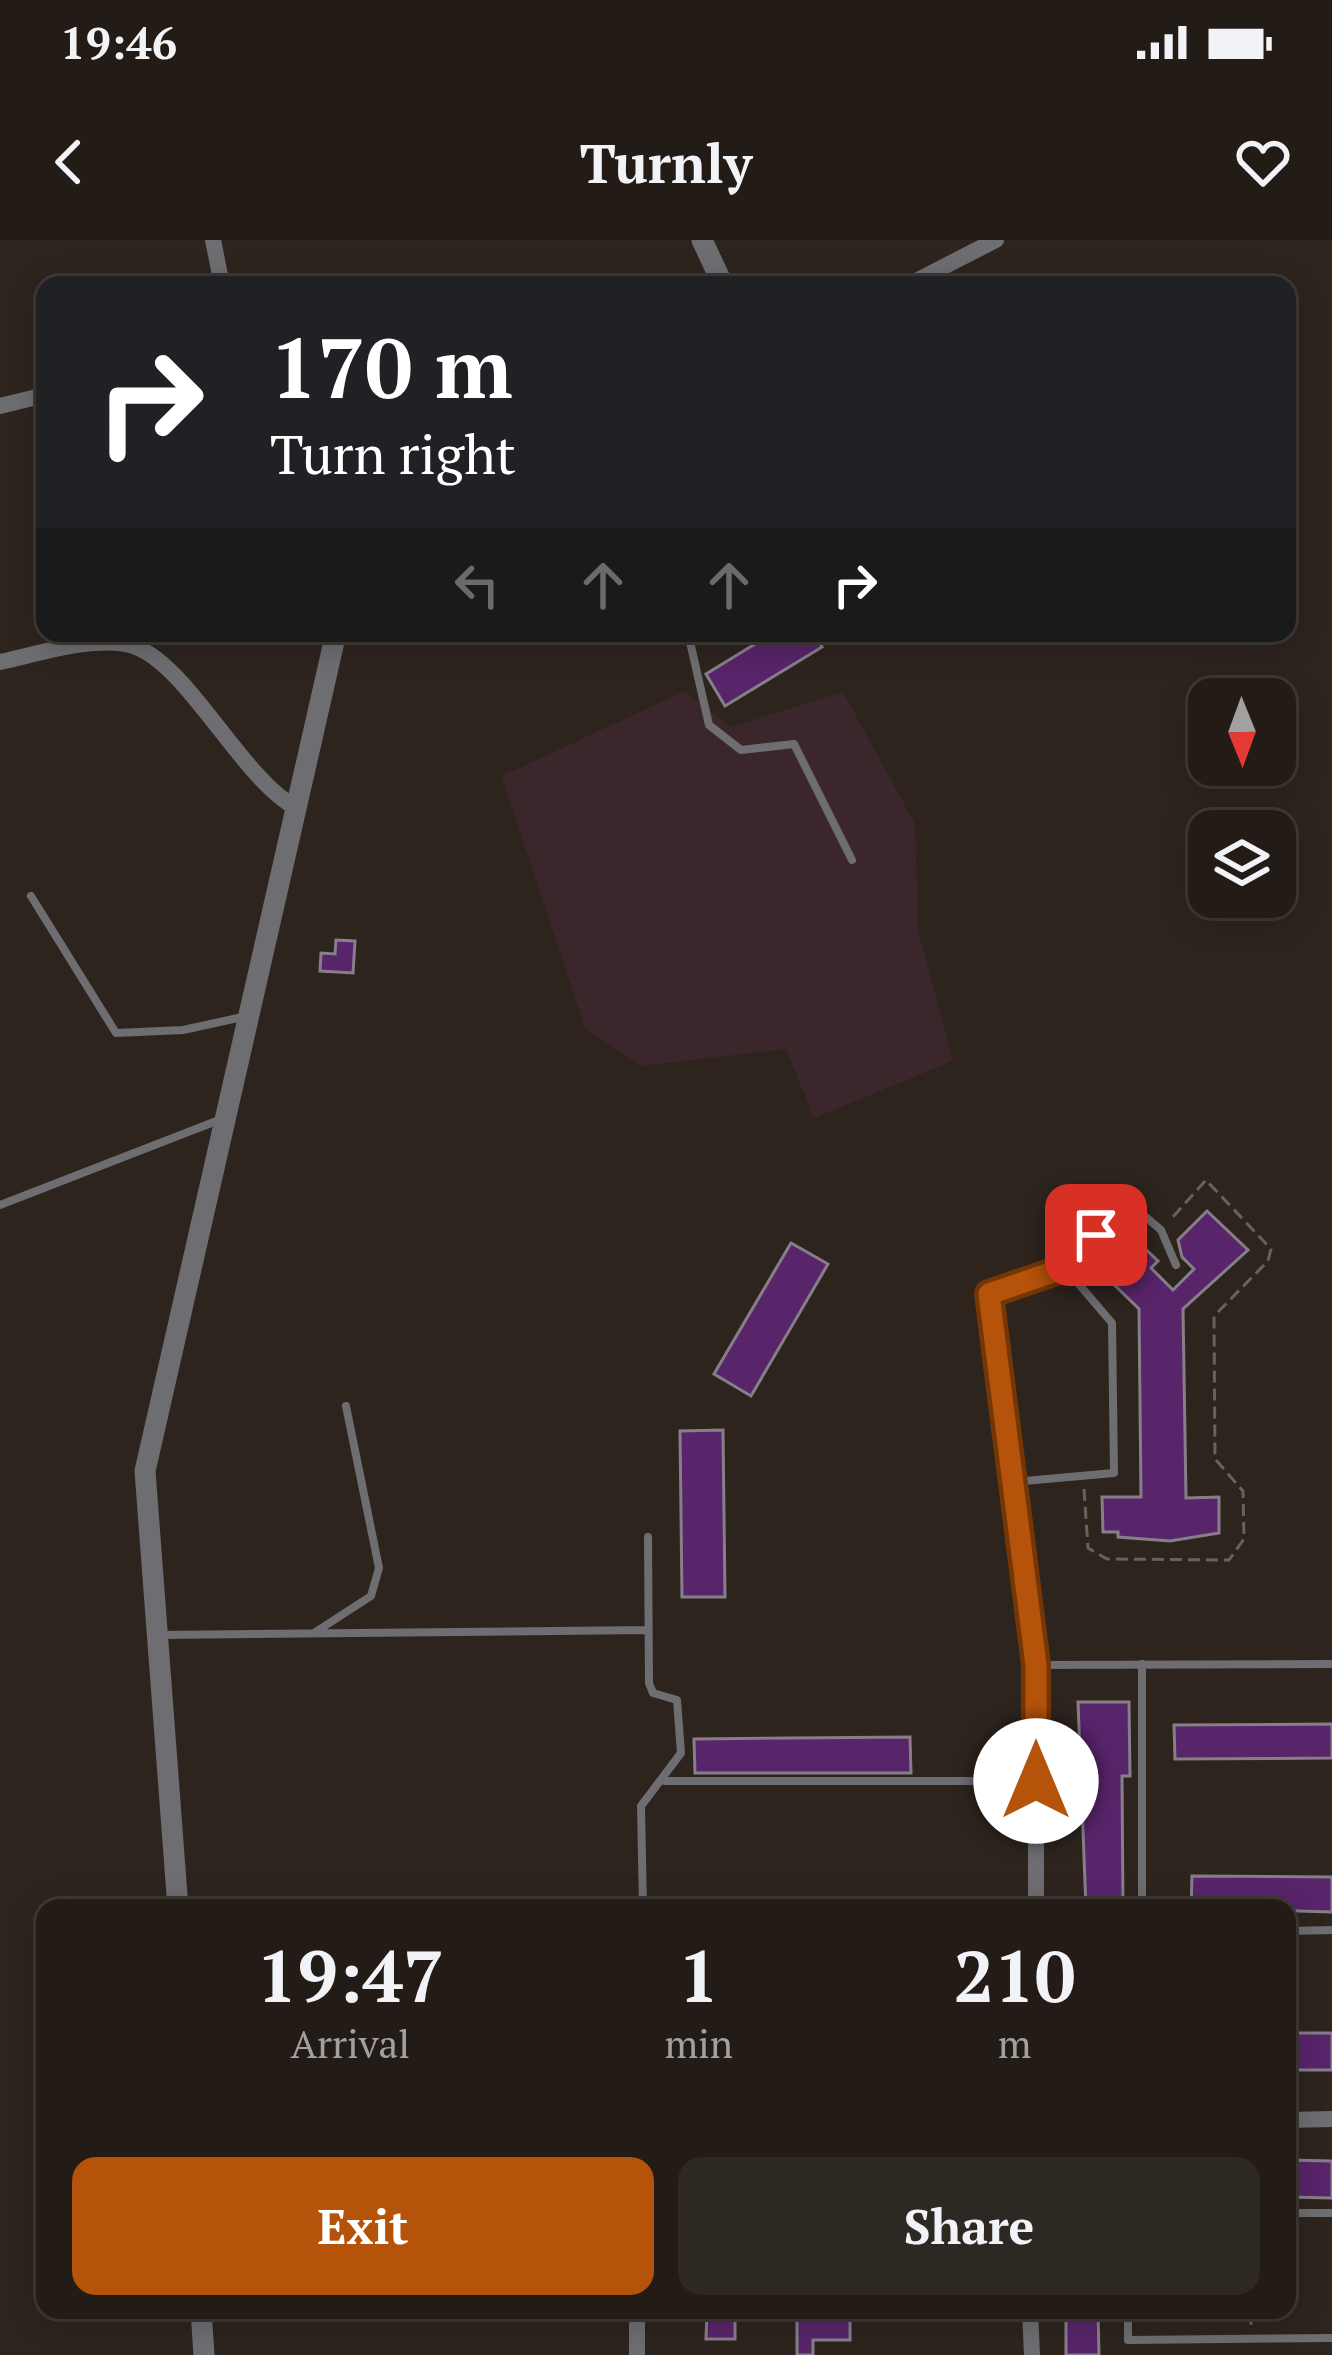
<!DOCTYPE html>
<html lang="en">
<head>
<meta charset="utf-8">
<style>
	:root { --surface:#221b16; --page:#2e2823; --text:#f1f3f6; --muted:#a2a1a1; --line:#3f3935; --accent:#b45309 }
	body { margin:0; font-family:"PT Serif",serif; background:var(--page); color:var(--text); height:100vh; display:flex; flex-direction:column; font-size:45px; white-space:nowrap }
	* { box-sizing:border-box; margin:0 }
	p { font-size:39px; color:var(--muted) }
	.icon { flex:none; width:66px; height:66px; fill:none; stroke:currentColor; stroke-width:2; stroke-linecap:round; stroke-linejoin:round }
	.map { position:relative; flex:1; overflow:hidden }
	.panel { position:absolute; left:36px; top:1659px; width:1260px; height:420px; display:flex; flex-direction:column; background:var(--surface); border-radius:24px; box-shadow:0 6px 30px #0003,0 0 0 3px var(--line) }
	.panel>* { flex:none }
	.banner { position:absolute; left:36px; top:36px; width:1260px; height:366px; border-radius:24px; box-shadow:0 6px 30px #0003,0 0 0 3px var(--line); background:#202124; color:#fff; overflow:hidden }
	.needle { width:78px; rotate:179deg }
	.controls { position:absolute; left:1188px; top:438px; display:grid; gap:24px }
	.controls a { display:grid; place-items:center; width:108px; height:108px; border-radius:24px; background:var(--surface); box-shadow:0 6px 30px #0003,0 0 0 3px var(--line); font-size:60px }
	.pin { position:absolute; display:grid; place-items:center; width:102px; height:102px; color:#fff; margin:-51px; border-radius:24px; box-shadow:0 6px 18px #0006 }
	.me { position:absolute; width:132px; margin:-66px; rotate:0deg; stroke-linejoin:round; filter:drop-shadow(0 0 9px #0008) }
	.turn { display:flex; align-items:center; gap:42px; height:252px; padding:0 36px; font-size:54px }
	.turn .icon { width:156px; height:156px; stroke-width:2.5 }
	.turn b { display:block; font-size:84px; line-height:102px }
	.lanes { display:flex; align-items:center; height:114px; padding:0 36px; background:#0003; justify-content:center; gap:60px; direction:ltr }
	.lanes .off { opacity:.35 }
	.eta { display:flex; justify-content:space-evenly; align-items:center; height:204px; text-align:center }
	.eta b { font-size:72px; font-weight:700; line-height:84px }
	.button { display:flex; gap:24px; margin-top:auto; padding:24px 36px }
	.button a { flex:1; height:138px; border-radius:24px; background:var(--accent); color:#fff; font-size:48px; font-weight:700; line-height:138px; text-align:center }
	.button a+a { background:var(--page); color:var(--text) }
	.status { display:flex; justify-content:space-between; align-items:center; height:84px; padding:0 60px; background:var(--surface); direction:ltr }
	.status svg { height:33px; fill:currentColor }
	header { display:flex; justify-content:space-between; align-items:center; height:156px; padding:0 36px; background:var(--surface); font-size:54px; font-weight:700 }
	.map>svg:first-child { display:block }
	.industrial { fill:#3b272b }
	.building { fill:#58246a; stroke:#867f89; stroke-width:3 }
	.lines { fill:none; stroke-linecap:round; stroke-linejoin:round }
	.path { stroke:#69615b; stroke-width:3; stroke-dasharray:12 6; stroke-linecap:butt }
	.service { stroke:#6e6d71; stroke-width:8 }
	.minor { stroke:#6e6d71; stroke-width:16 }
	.tertiary { stroke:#6e6d71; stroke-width:21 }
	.route-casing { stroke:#753606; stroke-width:30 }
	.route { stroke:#b45309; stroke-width:21 }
</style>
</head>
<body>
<div class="status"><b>19:46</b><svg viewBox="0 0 49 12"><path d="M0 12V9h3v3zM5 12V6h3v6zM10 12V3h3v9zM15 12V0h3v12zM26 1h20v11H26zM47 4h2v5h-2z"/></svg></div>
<header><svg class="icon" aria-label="back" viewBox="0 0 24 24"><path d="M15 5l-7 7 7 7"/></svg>Turnly<svg class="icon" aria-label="heart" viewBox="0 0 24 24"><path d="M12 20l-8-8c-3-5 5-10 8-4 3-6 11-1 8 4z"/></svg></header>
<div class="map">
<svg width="1332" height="2115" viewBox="0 0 1332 2115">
	<rect width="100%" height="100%" fill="#2d241e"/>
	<!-- industrial -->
	<path class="industrial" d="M685,451L731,487L843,452L915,584L918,690L953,821L814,878L786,809L641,826L585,789L502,536Z"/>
	<!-- building -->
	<path class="building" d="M773,393H814L822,407L725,466L706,434Z
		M336,700L355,701L353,733L320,731L321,713L335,714Z
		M1207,971L1248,1010L1183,1069L1186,1258L1219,1257V1293L1170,1301L1118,1297V1292H1103L1102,1257H1141L1139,1069L1100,1031L1133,997L1158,1021L1151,1028L1173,1050L1194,1029L1182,1017L1178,1000Z
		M791,1003L828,1024L751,1156L714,1134Z
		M723,1190L725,1357H682L680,1191Z
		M1078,1462H1129L1130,1536H1122L1123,1668H1086Z
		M1332,1484V1518L1175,1519L1174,1485Z
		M910,1497L911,1533H695L694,1499Z
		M1192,1636L1332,1637V1672L1191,1668Z
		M1287,1793H1332V1830H1287Z
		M1287,1920L1332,1921V1958L1287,1957Z
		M707,2070H735V2099H706Z
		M797,2070H850V2100H813V2115H797Z
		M1066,2070H1098L1099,2115H1066Z"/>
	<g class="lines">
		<!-- path -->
		<path class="path" d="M1084,1249L1088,1308L1107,1319L1229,1320L1244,1299L1243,1251L1215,1219L1214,1076L1268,1021L1271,1009L1206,940L1171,979
			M1251,2085V2070"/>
		<!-- service -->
		<path class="service" d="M688,393L709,485L741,510L794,504L852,620
			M31,656L116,793L183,790L247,776
			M0,965L219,880
			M1176,1025L1161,990L1128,962L1065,1028L989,1054L1036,1425L1332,1424
			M1014,1242L1114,1233L1112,1083L1065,1028
			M314,1393L371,1356L379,1328L346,1166
			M159,1395L648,1390
			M1142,1424V1668
			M665,1541H1036
			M643,1668L641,1566L681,1513L677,1460L653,1453L649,1443L648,1297
			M1287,1691L1332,1690
			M1287,1973H1332
			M1128,2070V2100L1332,2098"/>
		<!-- minor -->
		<path class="minor" d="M213,0L222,45
			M908,45L996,0
			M0,166L45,155
			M0,422C38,414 91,396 130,405C185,419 239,536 296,568
			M1036,1668V1425
			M1287,1880L1332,1879
			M637,2070V2115
			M1030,2070L1032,2115"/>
		<!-- tertiary -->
		<path class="tertiary" d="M702,0L723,45
			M178,1668L145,1231L336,393
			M201,2070L204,2115"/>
	</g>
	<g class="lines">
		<!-- route casing -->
		<g class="route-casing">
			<path id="route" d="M1036,1541V1425L989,1054L1065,1028L1096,995"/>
		</g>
		<!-- route -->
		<use href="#route" class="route"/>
	</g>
</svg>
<div class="controls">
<a><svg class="needle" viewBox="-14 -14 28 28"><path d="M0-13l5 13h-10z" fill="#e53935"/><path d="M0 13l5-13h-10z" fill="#a2a1a1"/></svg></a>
<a><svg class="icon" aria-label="layers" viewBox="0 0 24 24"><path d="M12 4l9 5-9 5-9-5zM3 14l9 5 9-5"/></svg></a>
</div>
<div class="pin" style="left:1096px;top:995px;background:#d93025"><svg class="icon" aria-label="arrive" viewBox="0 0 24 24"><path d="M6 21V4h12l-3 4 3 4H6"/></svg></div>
<svg class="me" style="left:1036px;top:1541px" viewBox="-20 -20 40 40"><circle r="19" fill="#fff"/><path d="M0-13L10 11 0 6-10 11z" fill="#b45309"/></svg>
<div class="banner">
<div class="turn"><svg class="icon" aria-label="right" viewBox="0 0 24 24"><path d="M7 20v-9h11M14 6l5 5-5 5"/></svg><div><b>170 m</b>Turn right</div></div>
<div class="lanes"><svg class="icon off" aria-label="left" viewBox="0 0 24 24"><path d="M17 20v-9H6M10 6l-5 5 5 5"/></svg><svg class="icon off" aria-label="ahead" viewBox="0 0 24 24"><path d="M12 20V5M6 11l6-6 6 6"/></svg><svg class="icon off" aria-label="ahead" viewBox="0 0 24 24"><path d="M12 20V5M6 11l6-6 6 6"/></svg><svg class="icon" aria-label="right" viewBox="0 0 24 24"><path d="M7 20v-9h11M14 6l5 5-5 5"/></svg></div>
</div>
<section class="panel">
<div class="eta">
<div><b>19:47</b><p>Arrival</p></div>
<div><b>1</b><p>min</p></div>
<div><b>210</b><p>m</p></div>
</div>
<div class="button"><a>Exit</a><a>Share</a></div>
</section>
</div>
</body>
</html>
